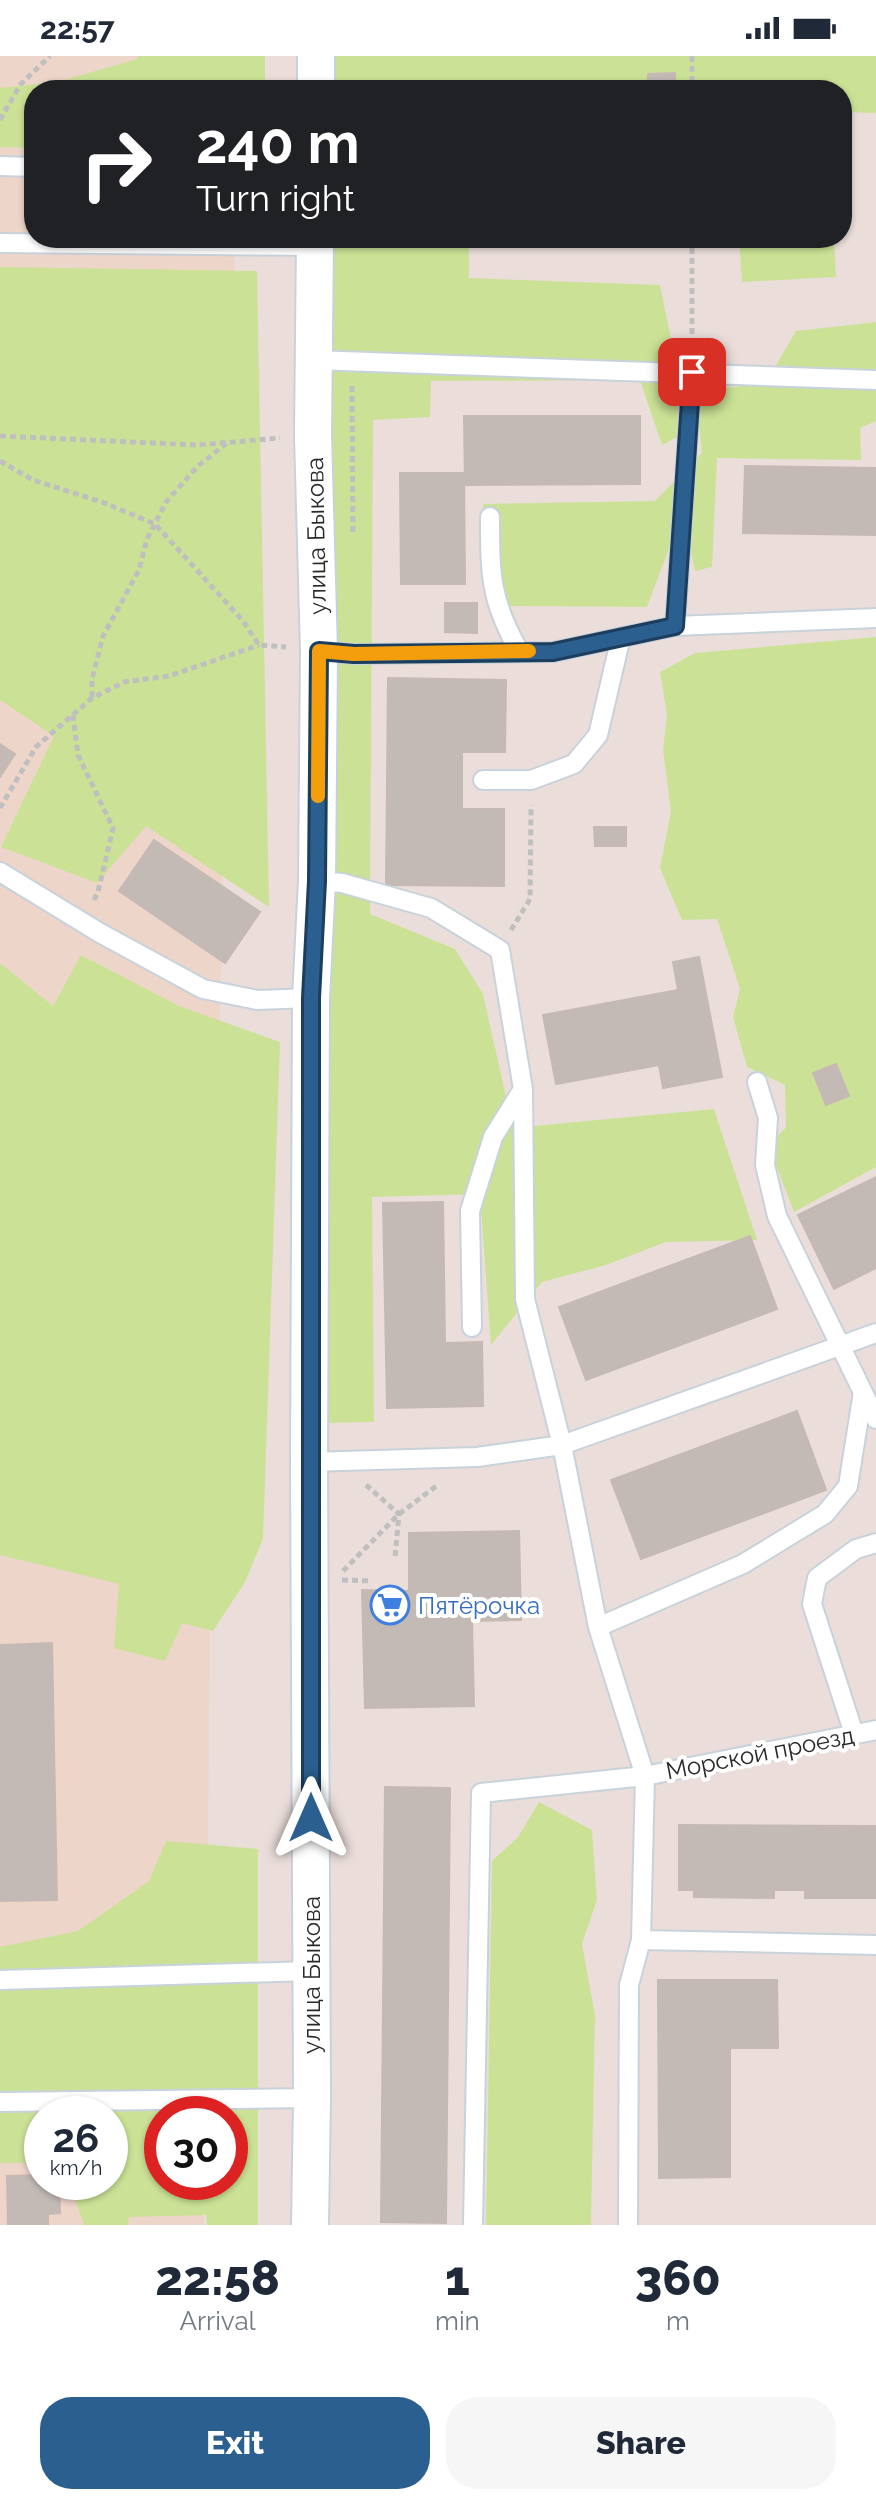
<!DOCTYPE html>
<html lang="en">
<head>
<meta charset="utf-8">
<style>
	:root { --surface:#fff; --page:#f6f6f7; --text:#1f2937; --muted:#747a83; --accent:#2b5f8f }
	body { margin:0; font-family:Raleway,sans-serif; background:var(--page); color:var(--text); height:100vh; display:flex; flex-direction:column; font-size:30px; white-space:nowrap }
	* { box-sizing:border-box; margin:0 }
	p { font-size:26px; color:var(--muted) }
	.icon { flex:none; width:44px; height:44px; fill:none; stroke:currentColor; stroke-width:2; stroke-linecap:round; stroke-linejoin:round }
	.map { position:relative; height:2169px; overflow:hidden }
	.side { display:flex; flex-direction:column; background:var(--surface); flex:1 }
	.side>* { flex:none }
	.hud { position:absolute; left:24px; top:24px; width:828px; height:168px; border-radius:32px; box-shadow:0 2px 6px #0004; background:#202124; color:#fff; overflow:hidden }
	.speed { position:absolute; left:24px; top:2040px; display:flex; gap:16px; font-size:40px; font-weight:700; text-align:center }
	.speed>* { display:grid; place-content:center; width:104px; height:104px; border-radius:50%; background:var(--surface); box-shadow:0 2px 6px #0004; line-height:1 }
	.speed small { font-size:20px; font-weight:400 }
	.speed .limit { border:12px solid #d22; background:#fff; color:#111 }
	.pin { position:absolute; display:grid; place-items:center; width:68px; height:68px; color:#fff; margin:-34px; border-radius:16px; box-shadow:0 4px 12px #0006 }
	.me { position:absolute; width:88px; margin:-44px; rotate:0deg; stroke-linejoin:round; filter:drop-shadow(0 0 6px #0008) }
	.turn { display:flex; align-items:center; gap:28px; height:168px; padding:0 40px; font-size:36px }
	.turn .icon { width:104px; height:104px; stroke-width:2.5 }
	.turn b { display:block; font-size:56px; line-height:68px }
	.eta { display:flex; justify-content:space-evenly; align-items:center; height:136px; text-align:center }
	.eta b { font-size:48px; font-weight:800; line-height:56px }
	.cta { display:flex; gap:16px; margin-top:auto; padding:16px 40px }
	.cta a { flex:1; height:92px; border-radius:32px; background:var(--accent); color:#fff; font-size:32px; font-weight:800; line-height:92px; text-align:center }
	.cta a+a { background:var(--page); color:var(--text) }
	.status { display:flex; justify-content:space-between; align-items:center; height:56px; padding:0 40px; background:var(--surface); direction:ltr }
	.status svg { height:22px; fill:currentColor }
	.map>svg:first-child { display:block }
	.education { fill:#edd5c9; fill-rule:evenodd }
	.green { fill:#cbe296; fill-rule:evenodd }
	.building { fill:#c3bab6; stroke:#c6b9b4; stroke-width:2 }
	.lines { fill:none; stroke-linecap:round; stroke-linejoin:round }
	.lane-casing { stroke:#c8d2db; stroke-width:22 }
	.street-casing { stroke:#c8d2db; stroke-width:40 }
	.path { stroke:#bfbfbf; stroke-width:5; stroke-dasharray:6 4; stroke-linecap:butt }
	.lane { stroke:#fff; stroke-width:18 }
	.street { stroke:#fff; stroke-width:36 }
	.route-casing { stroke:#1c3e5d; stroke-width:20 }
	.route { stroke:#2b5f8f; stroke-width:14 }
	.slow { stroke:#f59e0b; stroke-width:14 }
	.labels { text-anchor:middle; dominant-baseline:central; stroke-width:8; stroke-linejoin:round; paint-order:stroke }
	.street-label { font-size:24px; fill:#292929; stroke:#fff }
	.shop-label { font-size:24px; fill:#366cbe; stroke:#fff; text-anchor:start }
</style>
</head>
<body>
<div class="status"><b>22:57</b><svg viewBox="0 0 49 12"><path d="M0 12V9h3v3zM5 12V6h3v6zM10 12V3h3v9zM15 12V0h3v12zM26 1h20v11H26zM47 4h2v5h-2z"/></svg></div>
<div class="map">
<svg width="876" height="2169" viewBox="0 0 876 2169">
	<rect width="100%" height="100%" fill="#ebdeda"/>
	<!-- education -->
	<path class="education" d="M0,0H238L34,34V182H235L211,1408L207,1916L162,2058V2126H204V2169H0ZM42,2058H110V2126H42Z"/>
	<!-- green -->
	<path class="green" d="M138,0H265V34H34V92L0,91V32L57,26L137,3Z
		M330,0H876V57L842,56V34H330Z
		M329,182H469V222L660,229L670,278L681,379L662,389L640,324L431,325L430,361L373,364L370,858L455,893L483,938L513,1072L714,1053L757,1184L666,1186L606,1209L542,1226L491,1289L480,1138L372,1141L374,1366L328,1367L326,844Z
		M739,182H834L836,221L742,226Z
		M0,211L257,215L269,851L146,770L97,827L1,791L54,680L0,644Z
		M876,266V365L860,372L861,404L717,402L712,511L695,515L682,458L647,551L491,550L483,448L655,445L702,397L695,335L765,328L796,275Z
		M876,581V1111L794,1156L768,1088L786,1072L785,1029L747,1011L733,961L740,933L717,863L682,864L660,812L671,755L663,694L667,659L660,616L695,597Z
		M81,899L179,950L280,986L263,1483L245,1526L213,1575L182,1567L165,1605L114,1592L119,1528L0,1499V907L53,950Z
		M539,1746L592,1774L597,1844L582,1888L595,1959L591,2169H486L492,1805L518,1781Z
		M166,1785L258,1793V2169H207L206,2159L129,2161L128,2169H84L69,2126H110V2058H42V2107H0V1891L78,1875L149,1825ZM162,2058H230V2126H162Z"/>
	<!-- building -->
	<path class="building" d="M675,17V34H648V18Z
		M464,360H640V428L465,429Z
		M745,410L876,412V479L743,477Z
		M400,417H464L465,528H401Z
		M445,547H477V577L445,576Z
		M388,622L506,624L505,696H462V753H504V830L386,829Z
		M0,688L15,698L0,721Z
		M594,771H626V790H595Z
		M154,784L260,856L225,907L119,835Z
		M699,901L722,1021L663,1032L659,1009L556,1028L543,959L678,934L673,906Z
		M836,1008L849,1040L826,1049L813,1017Z
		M876,1121V1212L834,1233L798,1159Z
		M443,1146L445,1287L482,1286L483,1350L387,1352L383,1147Z
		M750,1180L777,1253L586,1324L559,1251Z
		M797,1355L826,1434L641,1503L611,1424Z
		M519,1475L521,1564L472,1565L474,1650L365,1652L362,1534L409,1535V1477Z
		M52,1587L57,1844L1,1845L0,1589Z
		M385,1731L450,1732L446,2167L381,2166Z
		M679,1769L876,1770V1842H805V1834H774V1842L694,1841V1834H679Z
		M658,1924H777L778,1992H730V2121L659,2122Z
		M42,2119V2126H59L60,2157L48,2158V2169H8L7,2120Z"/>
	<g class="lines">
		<!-- lane casing -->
		<g class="lane-casing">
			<path id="lane" d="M0,110L34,111
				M0,187L314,190
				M314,304L876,324
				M490,461C490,518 490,544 519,595
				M675,570L692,316
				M319,595L354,598L553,596L675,570L876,562
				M483,724H531L574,708L598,679L621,581
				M0,816L100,877L203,933L257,944L311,942
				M317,825L342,827L431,852L500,894L523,1033L525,1243L562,1389L598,1571L645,1720L641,1884L629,1929L628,2169
				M757,1026L768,1062L765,1109L777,1160L876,1363
				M472,1271L470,1155L493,1081L523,1033
				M309,1406L477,1401L562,1389L876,1277
				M598,1571L743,1508L825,1458L848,1430L863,1336
				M854,1678L812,1548L817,1522L856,1493L876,1487
				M641,1884L876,1889
				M0,1924L311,1915
				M0,2046L312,2042
				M473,2169L481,1737L645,1720L876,1674"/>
		</g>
		<!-- street casing -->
		<g class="street-casing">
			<path id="street" d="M316,34V0
				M310,2169L312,2042L309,1406L311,942L317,825L319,595L313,380L315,182"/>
		</g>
		<!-- path -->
		<path class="path" d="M692,0V34
			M0,64L20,29L50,0
			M692,182V293
			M352,330L353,480
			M0,380L197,389L280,382
			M0,405L33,424L102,446L155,468L243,565L259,589L286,591
			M92,641V623L103,580L139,514L147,483L166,446L198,410L228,386
			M73,659L78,699L113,772L98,836L94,844
			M0,752L36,691L92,642L124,626L169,620L259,589
			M511,874L530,843L531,749
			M366,1429L399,1458L395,1501
			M343,1515L399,1458L439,1428
			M342,1524L372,1525"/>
		<!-- lane -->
		<use href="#lane" class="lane"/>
		<!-- street -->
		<use href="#street" class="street"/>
	</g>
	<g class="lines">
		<!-- route casing -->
		<g class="route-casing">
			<path id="route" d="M311,1762V942L317,825L319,595L354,598L553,596L675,570L692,316"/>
		</g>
		<!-- route -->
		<use href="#route" class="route"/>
		<!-- slow -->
		<path class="slow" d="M318,740L319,595L354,598L529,595"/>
	</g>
	<!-- icons -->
	<defs>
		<g id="supermarket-ring" transform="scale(2)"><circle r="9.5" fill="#fff" stroke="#3f7fe0" stroke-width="1.5"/><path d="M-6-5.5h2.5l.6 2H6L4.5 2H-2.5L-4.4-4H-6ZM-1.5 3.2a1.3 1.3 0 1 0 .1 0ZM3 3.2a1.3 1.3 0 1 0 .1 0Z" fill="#3f7fe0"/></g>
	</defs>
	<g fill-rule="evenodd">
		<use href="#supermarket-ring" x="390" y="1549"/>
	</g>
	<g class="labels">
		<!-- street labels -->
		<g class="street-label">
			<text transform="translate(316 480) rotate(-91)">улица Быкова</text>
			<text transform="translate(760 1697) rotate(-11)">Морской проезд</text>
			<text transform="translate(311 1919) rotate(-90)">улица Быкова</text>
		</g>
		<!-- shop labels -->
		<g class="shop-label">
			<text x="418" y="1549">Пятёрочка</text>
		</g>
	</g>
</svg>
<div class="speed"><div>26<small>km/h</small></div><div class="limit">30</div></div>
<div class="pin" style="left:692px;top:316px;background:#d93025"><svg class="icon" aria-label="arrive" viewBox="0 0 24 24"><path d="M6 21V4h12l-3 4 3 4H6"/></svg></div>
<svg class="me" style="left:311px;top:1762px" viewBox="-20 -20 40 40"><path d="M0-17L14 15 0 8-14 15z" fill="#2b5f8f" stroke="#fff" stroke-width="4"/></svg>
<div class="hud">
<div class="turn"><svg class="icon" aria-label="right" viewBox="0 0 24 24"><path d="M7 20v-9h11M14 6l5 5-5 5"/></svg><div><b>240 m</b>Turn right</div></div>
</div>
</div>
<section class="side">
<div class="eta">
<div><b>22:58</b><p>Arrival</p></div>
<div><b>1</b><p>min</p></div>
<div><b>360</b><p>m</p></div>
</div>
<div class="cta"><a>Exit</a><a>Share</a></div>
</section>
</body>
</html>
